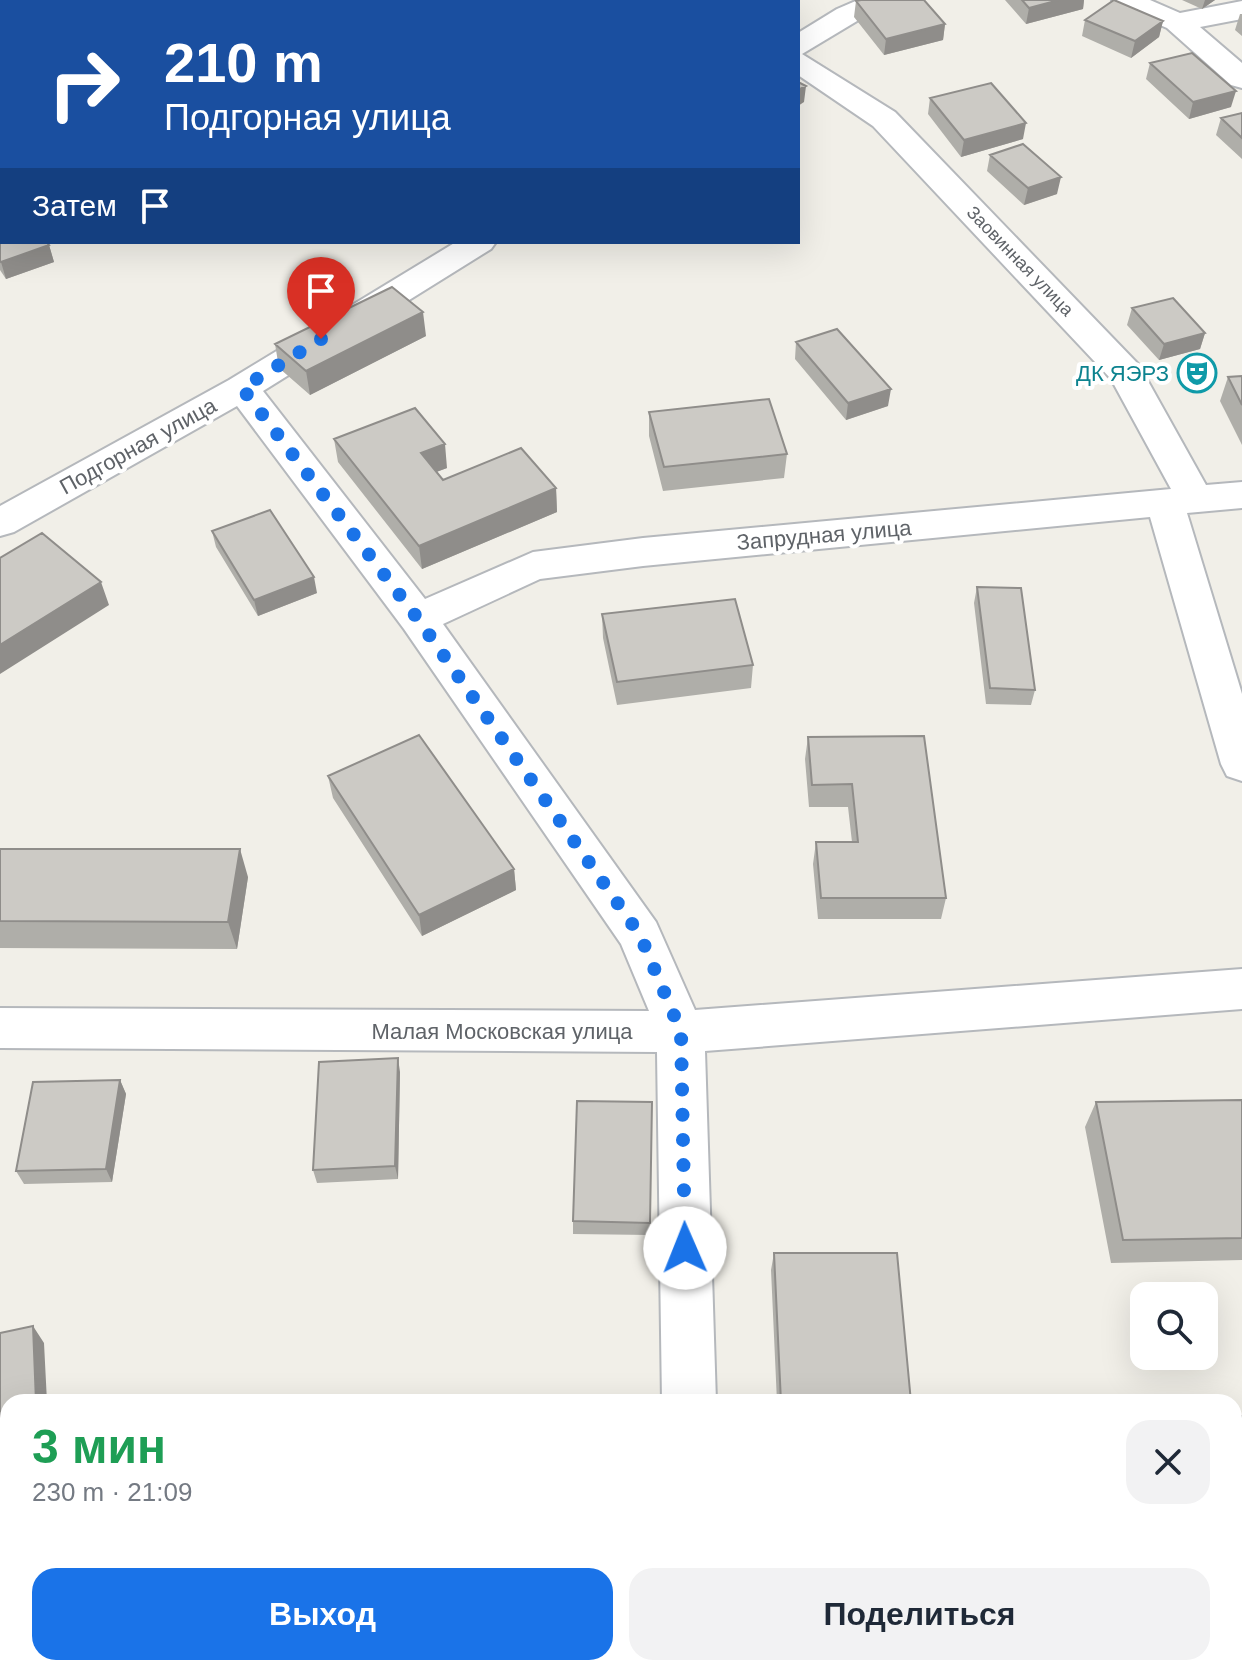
<!DOCTYPE html>
<html lang="ru">
<head>
<meta charset="utf-8">
<style>
	:root { --surface:#fff; --page:#f2f2f3; --text:#1f2937; --muted:#747a83; --accent:#1a73e8 }
	body { margin:0; font-family:Arial,sans-serif; background:var(--page); color:var(--text); height:100vh; display:flex; flex-direction:column; font-size:30px; white-space:nowrap }
	* { box-sizing:border-box; margin:0 }
	p { font-size:26px; color:var(--muted) }
	.icon { flex:none; width:44px; height:44px; fill:none; stroke:currentColor; stroke-width:2; stroke-linecap:round; stroke-linejoin:round }
	.map { position:relative; flex:1; overflow:hidden }
	.side { position:absolute; left:0px; top:1394px; width:1242px; height:282px; display:flex; flex-direction:column; background:var(--surface); border-radius:24px 24px 0 0; box-shadow:0 8px 32px #0002 }
	.side>* { flex:none }
	.hud { position:absolute; left:0px; top:0px; width:800px; height:244px; box-shadow:0 8px 32px #0002; background:#1a4fa0; color:#fff; overflow:hidden }
	.buttons { position:absolute; left:1130px; top:1282px; display:grid; gap:16px }
	.buttons a { display:grid; place-items:center; width:88px; height:88px; border-radius:16px; background:var(--surface); box-shadow:0 8px 32px #0002; font-size:40px }
	.pin { position:absolute; display:grid; place-items:center; width:68px; height:68px; color:#fff; margin:-82px -34px; border-radius:50% 50% 50% 0; rotate:-45deg; box-shadow:0 0 8px #0007 }
	.pin .icon { rotate:45deg }
	.me { position:absolute; width:88px; margin:-44px; rotate:359deg; stroke-linejoin:round; filter:drop-shadow(0 0 6px #0008) }
	.turn { display:flex; align-items:center; gap:28px; height:168px; padding:0 32px; font-size:36px }
	.turn .icon { width:104px; height:104px; stroke-width:2.5 }
	.turn b { display:block; font-size:56px; line-height:68px }
	.then { display:flex; align-items:center; height:76px; padding:0 32px; background:#0003; gap:16px; font-size:30px }
	.round { display:grid; place-items:center; flex:none; width:84px; height:84px; border-radius:24px; background:var(--page) }
	.summary { display:flex; align-items:center; justify-content:space-between; height:136px; padding:0 32px }
	h1 { font-size:48px; font-weight:700; line-height:60px; color:#1e9e55 }
	.action { display:flex; gap:16px; margin-top:auto; padding:16px 32px }
	.action a { flex:1; height:92px; border-radius:24px; background:var(--accent); color:#fff; font-size:32px; font-weight:700; line-height:92px; text-align:center }
	.action a+a { background:var(--page); color:var(--text) }
	.map>svg:first-child { display:block }
	.lines { fill:none; stroke-linecap:round; stroke-linejoin:round }
	.minor-casing { stroke:#b5b8bc; stroke-width:4 }
	.minor { fill:#fff; fill-rule:evenodd }
	.wall { fill:#afaea9 }
	.shaded-wall { fill:#8f8d8a }
	.building { fill:#cccac5; stroke:#8f8d8a; stroke-width:2 }
	.route { stroke:#1a73e8; stroke-width:14; stroke-dasharray:0 25.2 }
	.labels { text-anchor:middle; dominant-baseline:central; stroke-width:8; stroke-linejoin:round; paint-order:stroke }
	.far-street-label { font-size:18px; fill:#5f6368; stroke:#fff }
	.culture-label { font-size:22px; fill:#0d838f; stroke:#fff; text-anchor:end }
	.street-label { font-size:22px; fill:#5f6368; stroke:#fff }
</style>
</head>
<body>
<div class="map">
<svg width="1242" height="1675" viewBox="0 0 1242 1675">
	<rect width="100%" height="100%" fill="#f1efe8"/>
	<g class="lines">
		<!-- minor casing -->
		<g class="minor-casing">
			<path id="minor" d="M858,0H897L893,6L857,21L802,54L895,112L1139,365L1206,485L1242,482V508L1187,513L1242,694V781L1227,776L1221,764L1150,517L643,566L540,579L443,624L656,922L695,1010L1242,969V1009L705,1051L716,1402H662L657,1052L0,1048V1008L649,1011L621,944L404,629L237,406L14,532L0,536V506L229,380L456,242H496L491,249L263,391L425,599L533,552L643,538L1171,489L1111,379L873,126L798,75V33L837,9Z
				M1112,0H1150L1180,13L1242,1V19L1200,27L1242,63V88L1231,85L1167,28L1116,6Z
				M0,37L2,38V57L0,56Z
				M0,194H2V214H0Z
				M664,1668H724V1675H664Z"/>
		</g>
		<!-- minor -->
		<use href="#minor" class="minor"/>
	</g>
	<!-- wall -->
	<path class="wall" d="M109,0H155L150,2H112Z
		M1005,0H1084L1083,9L1026,24Z
		M1182,0H1215L1202,9Z
		M856,1L945,24L943,40L884,55L854,17Z
		M1240,14H1242V36L1235,30Z
		M1085,20L1163,21L1159,37L1131,58L1082,36Z
		M1150,63L1231,107L1189,119L1146,79Z
		M930,98L1023,139L961,157L928,114Z
		M1242,113V159L1216,135L1221,118Z
		M990,155L1057,194L1024,205L987,171Z
		M0,218L49,245L54,262L6,279L0,270Z
		M1132,308L1205,333L1200,349L1159,360L1127,325Z
		M426,336L310,395L279,368L275,344Z
		M796,342L888,406L846,420L795,359Z
		M1242,376V445L1220,401L1228,377Z
		M649,412L787,454L784,478L663,491L649,436Z
		M334,439L447,468L436,472L443,480L556,488L557,512L422,569L338,462Z
		M212,531L317,593L258,616L216,547Z
		M977,587L1035,690L1031,705L986,704L974,603Z
		M602,614L753,665L751,688L617,705L603,638Z
		M924,736L946,898L941,919H818L813,864L816,842H852L848,807H809L805,759L808,737Z
		M328,776L514,869L516,890L422,936L333,798Z
		M0,849L248,877L237,949L0,948Z
		M400,1072L398,1179L317,1183L313,1170Z
		M120,1080L126,1094L112,1182L24,1184L16,1171Z
		M1242,1100V1260L1111,1263L1085,1127L1096,1102Z
		M652,1102L650,1235L573,1234V1221Z
		M774,1253L911,1402H777L771,1270Z
		M1238,1416H1242V1492L1234,1451V1421Z
		M512,1668H649L648,1673L618,1675H512Z"/>
	<!-- shaded-wall -->
	<path class="shaded-wall" d="M123,0H155L150,2H123Z
		M1059,0H1084L1083,9L1026,24L1029,8Z
		M1205,0H1215L1202,9Z
		M1163,21L1159,37L1131,58L1135,41Z
		M945,24L943,40L884,55L886,39Z
		M806,86L804,102L798,106V90Z
		M1236,91L1231,107L1189,119L1193,102Z
		M1026,123L1023,139L961,157L964,140Z
		M1061,177L1057,194L1024,205L1028,188Z
		M2,183V201L0,202V184Z
		M49,245L54,262L6,279L1,262Z
		M423,312L426,336L310,395L306,371Z
		M1205,333L1200,349L1159,360L1164,344Z
		M891,389L888,406L846,420L848,403Z
		M445,444L447,468L423,477L421,453Z
		M556,488L557,512L422,569L419,546Z
		M314,577L317,593L258,616L254,600Z
		M101,582L109,605L0,674V645Z
		M240,849L248,877L237,949L228,922Z
		M514,869L516,890L422,936L419,915Z
		M398,1058L400,1072L398,1179L395,1166Z
		M120,1080L126,1094L112,1182L106,1169Z
		M33,1326L44,1343L47,1402H36Z
		M8,1471V1488L0,1490V1473Z"/>
	<!-- building -->
	<path class="building" d="M39,0H58L61,2H34Z
		M351,0H401L404,2H355Z
		M484,0H521L525,2H480Z
		M861,0H924L945,24L886,39L856,1Z
		M1022,0H1059L1029,8Z
		M1114,0L1163,21L1135,41L1085,20Z
		M1192,53L1236,91L1193,102L1150,63Z
		M798,82L806,86L798,90Z
		M991,83L1026,123L964,140L930,98Z
		M1242,113V138L1221,118Z
		M0,144L2,146V183L0,184Z
		M1023,144L1061,177L1028,188L990,155Z
		M0,218H2V242H46L49,245L1,262L0,261Z
		M392,287L423,312L306,371L275,344Z
		M1173,298L1205,333L1164,344L1132,308Z
		M837,329L891,389L848,403L796,342Z
		M1242,376V405L1228,377Z
		M769,399L787,454L664,467L649,412Z
		M415,408L445,444L421,453L443,480L521,448L556,488L419,546L334,439Z
		M270,510L314,577L254,600L212,531Z
		M42,533L101,582L0,645V558Z
		M977,587L1021,588L1035,690L990,688Z
		M735,599L753,665L617,682L602,614Z
		M419,735L514,869L419,915L328,776Z
		M924,736L946,898H821L816,842H858L852,784L812,785L808,737Z
		M0,849H240L228,922L0,921Z
		M398,1058L395,1166L313,1170L319,1062Z
		M120,1080L106,1169L16,1171L33,1082Z
		M1242,1100V1238L1123,1240L1096,1102Z
		M577,1101L652,1102L650,1223L573,1221Z
		M774,1253H897L911,1402H781Z
		M33,1326L36,1402H8V1471L0,1473V1333Z
		M1238,1416H1242V1437Z
		M512,1668H601L512,1673Z"/>
	<g class="lines">
		<!-- route -->
		<path class="route" d="M321,339L242,388L418,619L640,935L681,1032L685,1248"/>
	</g>
	<!-- icons -->
	<defs>
		<g id="theatre-ring" transform="scale(2)"><circle r="9.5" fill="#fff" stroke="#0f9aa8" stroke-width="1.5"/><path d="M-5-5.5Q0-4 5-5.5V0Q5 5 0 6Q-5 5-5 0ZM-3.3-2.5H-1v1.5H-3.3ZM1-2.5H3.3v1.5H1ZM-2.8 1Q0 5.5 2.8 1Z" fill="#0f9aa8"/></g>
	</defs>
	<g fill-rule="evenodd">
		<use href="#theatre-ring" x="1197" y="373"/>
	</g>
	<g class="labels">
		<!-- far-street labels -->
		<g class="far-street-label">
			<text transform="translate(1020 261) rotate(46)">Заовинная улица</text>
		</g>
		<!-- culture labels -->
		<g class="culture-label">
			<text x="1169" y="373">ДК ЯЭРЗ</text>
		</g>
		<!-- street labels -->
		<g class="street-label">
			<text transform="translate(138 446) rotate(-29)">Подгорная улица</text>
			<text transform="translate(824 535) rotate(-5)">Запрудная улица</text>
			<text x="502" y="1031">Малая Московская улица</text>
		</g>
	</g>
</svg>
<div class="buttons">
<a><svg class="icon" aria-label="search" viewBox="0 0 24 24"><circle cx="10" cy="10" r="6"/><path d="M15 15l6 6"/></svg></a>
</div>
<div class="pin" style="left:321px;top:339px;background:#d93025"><svg class="icon" aria-label="arrive" viewBox="0 0 24 24"><path d="M6 21V4h12l-3 4 3 4H6"/></svg></div>
<svg class="me" style="left:685px;top:1248px" viewBox="-20 -20 40 40"><circle r="19" fill="#fff"/><path d="M0-13L10 11 0 6-10 11z" fill="#1a73e8"/></svg>
<div class="hud">
<div class="turn"><svg class="icon" aria-label="right" viewBox="0 0 24 24"><path d="M7 20v-9h11M14 6l5 5-5 5"/></svg><div><b>210 m</b>Подгорная улица</div></div>
<div class="then">Затем<svg class="icon" aria-label="arrive" viewBox="0 0 24 24"><path d="M6 21V4h12l-3 4 3 4H6"/></svg></div>
</div>
<section class="side">
<div class="summary"><div><h1>3 мин</h1><p>230 m · 21:09</p></div><a class="round"><svg class="icon" aria-label="close" viewBox="0 0 24 24"><path d="M6 6l12 12M18 6L6 18"/></svg></a></div>
<div class="action"><a>Выход</a><a>Поделиться</a></div>
</section>
</div>
</body>
</html>
